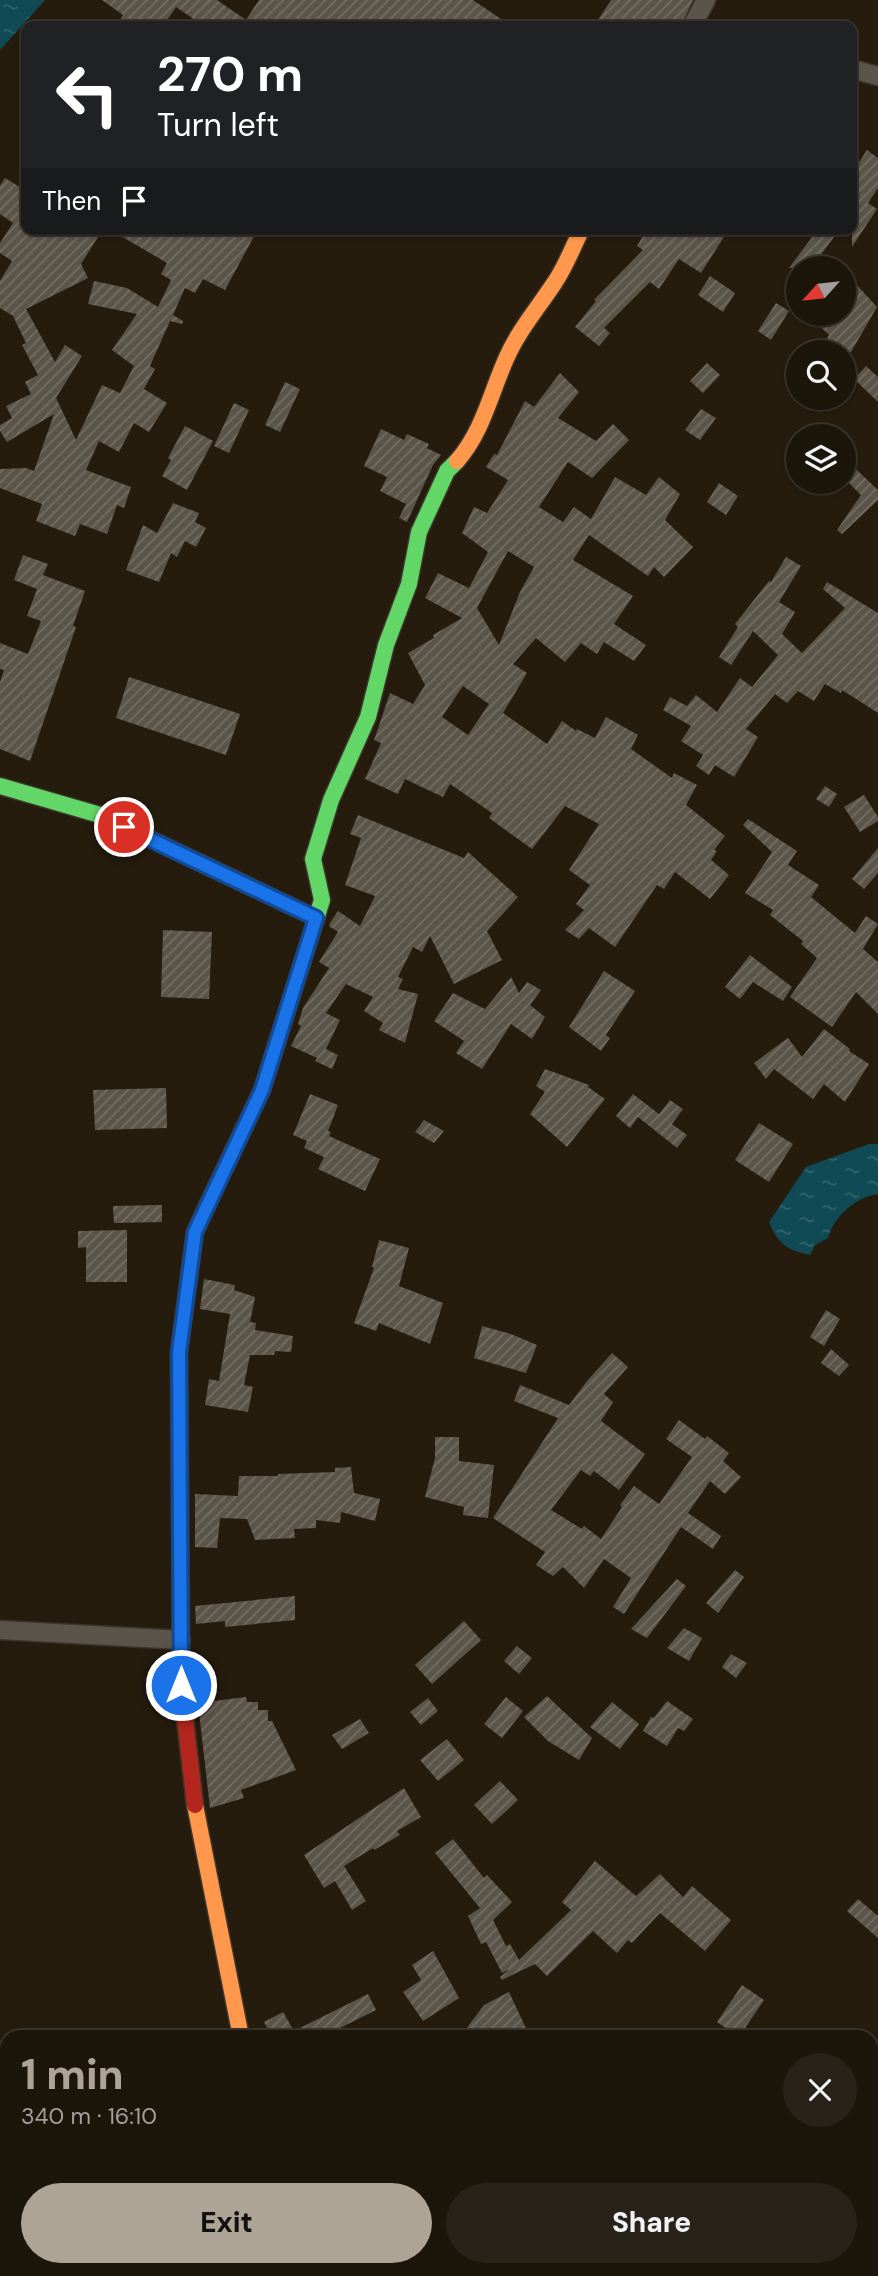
<!DOCTYPE html>
<html lang="en">
<head>
<meta charset="utf-8">
<style>
	:root { --surface:#1c150a; --page:#292218; --text:#f1f3f6; --muted:#a09f9c; --line:#3a342b; --accent:#aea496 }
	body { margin:0; font-family:"DM Sans",sans-serif; background:var(--page); color:var(--text); height:100vh; display:flex; flex-direction:column; font-size:26px; white-space:nowrap }
	* { box-sizing:border-box; margin:0 }
	p { font-size:23px; color:var(--muted) }
	.icon { flex:none; width:38px; height:38px; fill:none; stroke:currentColor; stroke-width:2; stroke-linecap:round; stroke-linejoin:round }
	.map { position:relative; flex:1; overflow:hidden }
	.drawer { position:absolute; left:0px; top:2030px; width:878px; height:247px; display:flex; flex-direction:column; background:var(--surface); border-radius:21px 21px 0 0; box-shadow:0 2px 5px #0004,0 0 0 2px var(--line) }
	.drawer>* { flex:none }
	.hud { position:absolute; left:21px; top:21px; width:836px; height:214px; border-radius:14px; box-shadow:0 2px 5px #0004,0 0 0 2px var(--line); background:#202124; color:#fff; overflow:hidden }
	.needle { width:46px; rotate:243deg }
	.fabs { position:absolute; left:786px; top:256px; display:grid; gap:14px }
	.fabs a { display:grid; place-items:center; width:70px; height:70px; border-radius:50%; background:var(--surface); box-shadow:0 2px 5px #0004,0 0 0 2px var(--line); font-size:35px }
	.pin { position:absolute; display:grid; place-items:center; width:60px; height:60px; color:#fff; margin:-30px; border:4px solid #fff; border-radius:50%; box-shadow:0 2px 7px #0007 }
	.me { position:absolute; width:77px; margin:-38px; rotate:0deg; stroke-linejoin:round; filter:drop-shadow(0 0 5px #0008) }
	.turn { display:flex; align-items:center; gap:24px; height:147px; padding:0 21px; font-size:32px }
	.turn .icon { width:91px; height:91px; stroke-width:2.5 }
	.turn b { display:block; font-size:49px; line-height:60px }
	.then { display:flex; align-items:center; height:66px; padding:0 21px; background:#0003; gap:14px; font-size:26px }
	.round { display:grid; place-items:center; flex:none; width:74px; height:74px; border-radius:37px; background:var(--page) }
	.headline { display:flex; align-items:center; justify-content:space-between; height:119px; padding:0 21px }
	h1 { font-size:42px; font-weight:800; line-height:52px; color:var(--accent) }
	.button { display:flex; gap:14px; margin-top:auto; padding:14px 21px }
	.button a { flex:1; height:80px; border-radius:42px; background:var(--accent); color:#111; font-size:28px; font-weight:800; line-height:80px; text-align:center }
	.button a+a { background:var(--page); color:var(--text) }
	.map>svg:first-child { display:block }
	.water { fill:url(#water-ripples) }
	.building { fill:url(#building-hatch); fill-rule:evenodd }
	.lines { fill:none; stroke-linecap:round; stroke-linejoin:round }
	.street-casing { stroke:#3c352c; stroke-width:21 }
	.fast-casing { stroke:#3c352c; stroke-width:19 }
	.slow-casing { stroke:#3c352c; stroke-width:19 }
	.jam-casing { stroke:#3c352c; stroke-width:19 }
	.street { stroke:#5b544b; stroke-width:18 }
	.fast { stroke:#63d668; stroke-width:16 }
	.slow { stroke:#ff974d; stroke-width:16 }
	.jam { stroke:#b3261e; stroke-width:16 }
	.route-casing { stroke:#114b97; stroke-width:18 }
	.route { stroke:#1a73e8; stroke-width:12 }
</style>
</head>
<body>
<div class="map">
<svg width="878" height="2276" viewBox="0 0 878 2276">
	<defs>
		<pattern id="water-ripples" width="26" height="14" patternUnits="userSpaceOnUse" patternTransform="scale(1.75)"><rect width="26" height="14" fill="#0f4a55"/><path d="M2 4q2-2 4 0t4 0M15 11q2-2 4 0t4 0" fill="none" stroke="#33646d"/></pattern>
		<pattern id="building-hatch" width="6" height="6" patternUnits="userSpaceOnUse" patternTransform="scale(1.75)"><rect width="6" height="6" fill="#5b5449"/><path d="M-1 1l2-2M0 6l6-6M5 7l2-2" fill="none" stroke="#736d63"/></pattern>
	</defs>
	<rect width="100%" height="100%" fill="#251c0e"/>
	<!-- water -->
	<path class="water" d="M0,0H45L0,50Z
		M869,1144H878V1194C856,1197 834,1216 828,1238L815,1245L810,1255C787,1250 778,1244 769,1222L806,1167Z"/>
	<!-- building -->
	<path class="building" d="M102,0H217L246,20L259,0H473L511,26H204L176,7L163,26H116L123,15Z
		M611,0H693L681,26H594Z
		M867,150L878,158V188L868,203L877,209L852,247V173Z
		M5,178L26,191V229H86L98,237L81,264L88,278L26,309L55,362L65,345L82,356L56,398L76,440L102,385L120,393L134,366L112,350L137,314L88,304L94,281L127,288L158,307L171,280L161,274L167,263L109,229H258L225,290L203,279L195,293L185,288L173,315L183,321L182,324L170,321L150,366L155,369L144,389L167,403L149,432L134,423L119,452L99,441L86,470L131,487L124,508L117,505L107,534L80,524L75,536L36,521L42,504L0,488V469L26,468L34,471L54,414L7,442L0,431V425L12,418L6,406L31,394L25,382L38,375L22,345L26,343L13,316L0,308V281L12,261L0,253V243L13,223L0,214V186Z
		M647,229H729L701,273L679,259L659,289L650,282L604,328L610,333L599,346L575,327L596,301L594,300L643,250L637,246Z
		M818,229H840L820,256L836,268H789Z
		M844,271L877,307L851,352H820L829,335L806,313H844Z
		M710,276L735,293L723,312L698,295Z
		M776,303L789,311L771,340L758,331Z
		M707,363L720,375L703,393L690,381Z
		M866,366L878,377V402L854,379Z
		M560,373L579,392L558,418L596,441L613,424L629,440L592,478L568,462L539,507L563,522L574,507L591,519L615,477L646,495L659,477L680,494L665,520L693,547L664,577L654,567L648,576L589,535L573,560L633,596L614,624L646,645L634,661L604,642L597,654L581,643L565,662L536,638L513,664L527,673L503,713L547,744L562,721L576,731L577,729L595,738L606,717L638,735L631,749L672,778L674,773L697,785L686,805L725,836L714,850L717,851L711,860L729,875L710,899L675,872L664,889L657,885L615,947L589,928L579,939L565,930L584,910L576,904L590,885L569,870L599,824L565,806L532,849L489,818L492,813L450,784L443,797L405,779L398,794L365,779L381,743L374,740L390,693L413,704L425,685L408,653L434,638L433,635L462,618L425,598L438,573L469,588L488,552L462,533L474,507L487,513L508,480L486,467L494,454L497,455L525,401L534,407ZM508,551L534,567L520,592L499,645L477,608ZM463,686L489,704L468,735L442,717Z
		M285,382L300,389L280,432L265,425Z
		M234,403L249,410L229,453L214,446Z
		M701,409L716,418L700,440L685,430Z
		M185,426L213,441L187,490L162,476L171,460L168,458Z
		M381,429L404,440L407,434L429,444L427,448L441,455L433,465L407,522L399,518L406,504L380,491L387,477L364,466Z
		M844,458L878,490V500L842,534L837,530L861,495L844,478Z
		M719,483L738,496L726,515L707,502Z
		M173,503L199,513L195,522L206,528L196,547L185,541L177,557L171,553L159,582L126,570L143,525L157,533Z
		M23,555L48,564L43,575L85,591L73,626L76,627L30,761L0,749V682L4,670L0,669V643L28,654L41,621L27,616L37,589L14,580Z
		M786,557L801,566L779,602L795,612L782,634L802,653L845,608L823,589L827,582L878,613V713L842,690L841,693L825,684L814,701L798,691L787,703L775,694L746,729L758,737L734,777L715,765L709,775L696,766L703,755L681,741L691,726L663,710L670,697L687,706L696,695L717,712L740,678L752,687L778,655L753,631L731,665L719,657L738,627L735,624L769,581L771,582Z
		M129,677L240,714L226,755L116,718Z
		M825,786L837,794L829,807L816,799Z
		M864,795L878,817V821L860,832L844,807Z
		M358,815L464,858L468,852L518,897L487,931L502,960L454,984L430,936L422,952L413,947L398,977L403,979L398,989L418,994L405,1043L379,1030L383,1023L364,1011L373,997L346,984L326,1013L340,1020L326,1049L338,1055L332,1069L315,1061L317,1058L291,1046L301,1026L298,1024L303,1008L329,968L319,962L338,932L329,926L330,923L338,911L360,926L375,896L345,885L361,838L350,834Z
		M748,819L797,851L788,865L819,885L811,897L855,933L866,916L878,924L863,949L878,962V1014L856,992L832,1027L790,997L817,958L801,944L803,941L770,915L773,910L745,893L772,852L743,825Z
		M878,848V873L864,889L852,879Z
		M163,930L212,932L209,999L161,997Z
		M750,955L792,987L783,1001L753,982L740,999L725,987Z
		M604,971L635,991L606,1035L610,1038L601,1051L569,1027Z
		M511,977L519,993L527,982L541,990L530,1005L545,1017L532,1039L511,1024L482,1069L456,1053L464,1041L434,1021L453,993L485,1009Z
		M824,1029L850,1049L849,1051L869,1064L845,1102L824,1084L813,1099L774,1069L766,1079L754,1063L788,1038L802,1057Z
		M545,1069L589,1085L588,1087L605,1099L567,1147L530,1114L545,1092L536,1086Z
		M166,1088L167,1128L95,1130L93,1090Z
		M310,1094L338,1105L328,1131L331,1132L329,1136L380,1159L365,1191L318,1169L324,1157L304,1148L307,1141L293,1135Z
		M633,1094L659,1114L670,1100L683,1109L672,1124L687,1135L677,1148L638,1117L630,1128L616,1116Z
		M424,1120L444,1131L434,1143L415,1132Z
		M759,1123L793,1144L769,1182L735,1160Z
		M162,1205V1222L114,1223L113,1206Z
		M127,1230V1282H86V1247L78,1248V1231Z
		M379,1240L409,1248L399,1286L443,1303L430,1344L379,1323L376,1331L354,1323L374,1268L372,1267Z
		M204,1279L235,1285L234,1290L255,1297L250,1322L256,1323L255,1330L293,1336L291,1352L275,1351L274,1355H250L244,1385L253,1387L248,1412L205,1405L209,1379L219,1381L230,1314L200,1309Z
		M826,1310L840,1319L824,1346L810,1337Z
		M482,1326L511,1334L537,1345L526,1373L474,1358Z
		M831,1349L849,1365L839,1376L821,1363Z
		M612,1353L628,1367L604,1394L613,1402L601,1421L645,1454L619,1490L594,1471L590,1476L581,1470L551,1510L582,1529L584,1526L601,1539L622,1507L620,1505L634,1486L659,1504L692,1457L666,1439L679,1420L705,1439L707,1436L729,1453L723,1461L741,1477L725,1494L710,1481L688,1513L721,1536L713,1549L681,1527L624,1614L613,1607L631,1578L604,1559L584,1588L563,1567L553,1576L536,1565L545,1552L493,1518L558,1418L514,1401L520,1385L569,1405L587,1381Z
		M435,1437H459V1461L494,1465L488,1518L463,1515L464,1507L425,1497L435,1458Z
		M351,1467L354,1493L380,1499L375,1521L341,1512L340,1523L316,1520V1528L294,1529L295,1538L255,1540L247,1519L220,1518L217,1548L195,1547V1494L238,1496L239,1476H278V1474L335,1472V1468Z
		M735,1570L744,1577L718,1613L706,1603Z
		M677,1579L686,1586L647,1638L631,1629Z
		M295,1596V1620L225,1627V1621L196,1624L195,1606Z
		M464,1621L481,1640L432,1684L415,1665Z
		M684,1628L702,1638L689,1661L667,1648Z
		M517,1646L532,1658L519,1674L504,1661Z
		M731,1654L747,1663L736,1678L722,1667Z
		M547,1696L592,1738L579,1760L548,1741L524,1717Z
		M246,1697L247,1702H258V1710H268V1721H272L296,1770L241,1790L244,1798L210,1808L198,1703Z
		M506,1697L523,1711L502,1738L484,1724Z
		M428,1698L438,1711L421,1725L410,1712Z
		M667,1701L693,1719L684,1731L678,1728L667,1746L643,1731L651,1717L654,1718Z
		M612,1702L639,1724L620,1749L590,1727Z
		M360,1719L369,1733L342,1749L332,1735Z
		M447,1739L464,1760L438,1781L420,1760Z
		M500,1781L518,1800L492,1824L474,1805Z
		M404,1788L421,1817L397,1831L400,1835L374,1850L373,1848L344,1866L366,1901L352,1910L335,1881L324,1888L304,1855Z
		M453,1839L484,1878L487,1875L512,1902L493,1920L506,1946L510,1944L519,1960L571,1910L562,1902L595,1861L636,1896L660,1874L683,1897L692,1886L731,1920L705,1951L660,1913L632,1943L628,1940L617,1953L593,1931L547,1976L535,1964L502,1980L500,1977L510,1969L502,1973L486,1942L481,1944L468,1916L480,1908L435,1853Z
		M858,1899L878,1916V1938L847,1911Z
		M433,1951L459,1998L423,2021L403,1992L421,1980L412,1965Z
		M742,1985L764,2000L739,2037L717,2022Z
		M509,1992L530,2037H460L484,2005Z
		M368,1994L376,2010L336,2030L340,2037H272L264,2022L283,2012L294,2031Z"/>
	<g class="lines">
		<!-- street casing -->
		<g class="street-casing">
			<path id="street" d="M692,26L706,0
				M852,69L878,76
				M0,1630L181,1640
				M872,2079L878,2070
				M300,2270L301,2276"/>
		</g>
		<!-- fast casing -->
		<g class="fast-casing">
			<path id="fast" d="M0,786L100,815L316,918
				M298,976L322,900L313,859L331,800L368,717L386,645L409,584L419,532L447,471L457,461
				M181,1644L179,1352L195,1232L213,1193
				M708,2276L714,2270"/>
		</g>
		<!-- slow casing -->
		<g class="slow-casing">
			<path id="slow" d="M457,461C483,431 490,395 506,359C518,331 538,308 555,282C566,266 573,246 582,229
				M195,1805L241,2037"/>
		</g>
		<!-- jam casing -->
		<g class="jam-casing">
			<path id="jam" d="M213,1193L262,1090L298,976
				M181,1644V1685L195,1805"/>
		</g>
		<!-- street -->
		<use href="#street" class="street"/>
		<!-- fast -->
		<use href="#fast" class="fast"/>
		<!-- slow -->
		<use href="#slow" class="slow"/>
		<!-- jam -->
		<use href="#jam" class="jam"/>
	</g>
	<g class="lines">
		<!-- route casing -->
		<g class="route-casing">
			<path id="route" d="M124,827L316,918L262,1090L195,1232L179,1352L181,1685"/>
		</g>
		<!-- route -->
		<use href="#route" class="route"/>
	</g>
</svg>
<div class="fabs">
<a><svg class="needle" viewBox="-14 -14 28 28"><path d="M0-13l5 13h-10z" fill="#e53935"/><path d="M0 13l5-13h-10z" fill="#a09f9c"/></svg></a>
<a><svg class="icon" aria-label="search" viewBox="0 0 24 24"><circle cx="10" cy="10" r="6"/><path d="M15 15l6 6"/></svg></a>
<a><svg class="icon" aria-label="layers" viewBox="0 0 24 24"><path d="M12 4l9 5-9 5-9-5zM3 14l9 5 9-5"/></svg></a>
</div>
<div class="pin" style="left:124px;top:827px;background:#d93025"><svg class="icon" aria-label="arrive" viewBox="0 0 24 24"><path d="M6 21V4h12l-3 4 3 4H6"/></svg></div>
<svg class="me" style="left:181px;top:1685px" viewBox="-20 -20 40 40"><circle r="17" fill="#1a73e8" stroke="#fff" stroke-width="3"/><path d="M0-11L8 9 0 5-8 9z" fill="#fff"/></svg>
<div class="hud">
<div class="turn"><svg class="icon" aria-label="left" viewBox="0 0 24 24"><path d="M17 20v-9H6M10 6l-5 5 5 5"/></svg><div><b>270 m</b>Turn left</div></div>
<div class="then">Then<svg class="icon" aria-label="arrive" viewBox="0 0 24 24"><path d="M6 21V4h12l-3 4 3 4H6"/></svg></div>
</div>
<section class="drawer">
<div class="headline"><div><h1>1 min</h1><p>340 m · 16:10</p></div><a class="round"><svg class="icon" aria-label="close" viewBox="0 0 24 24"><path d="M6 6l12 12M18 6L6 18"/></svg></a></div>
<div class="button"><a>Exit</a><a>Share</a></div>
</section>
</div>
</body>
</html>
